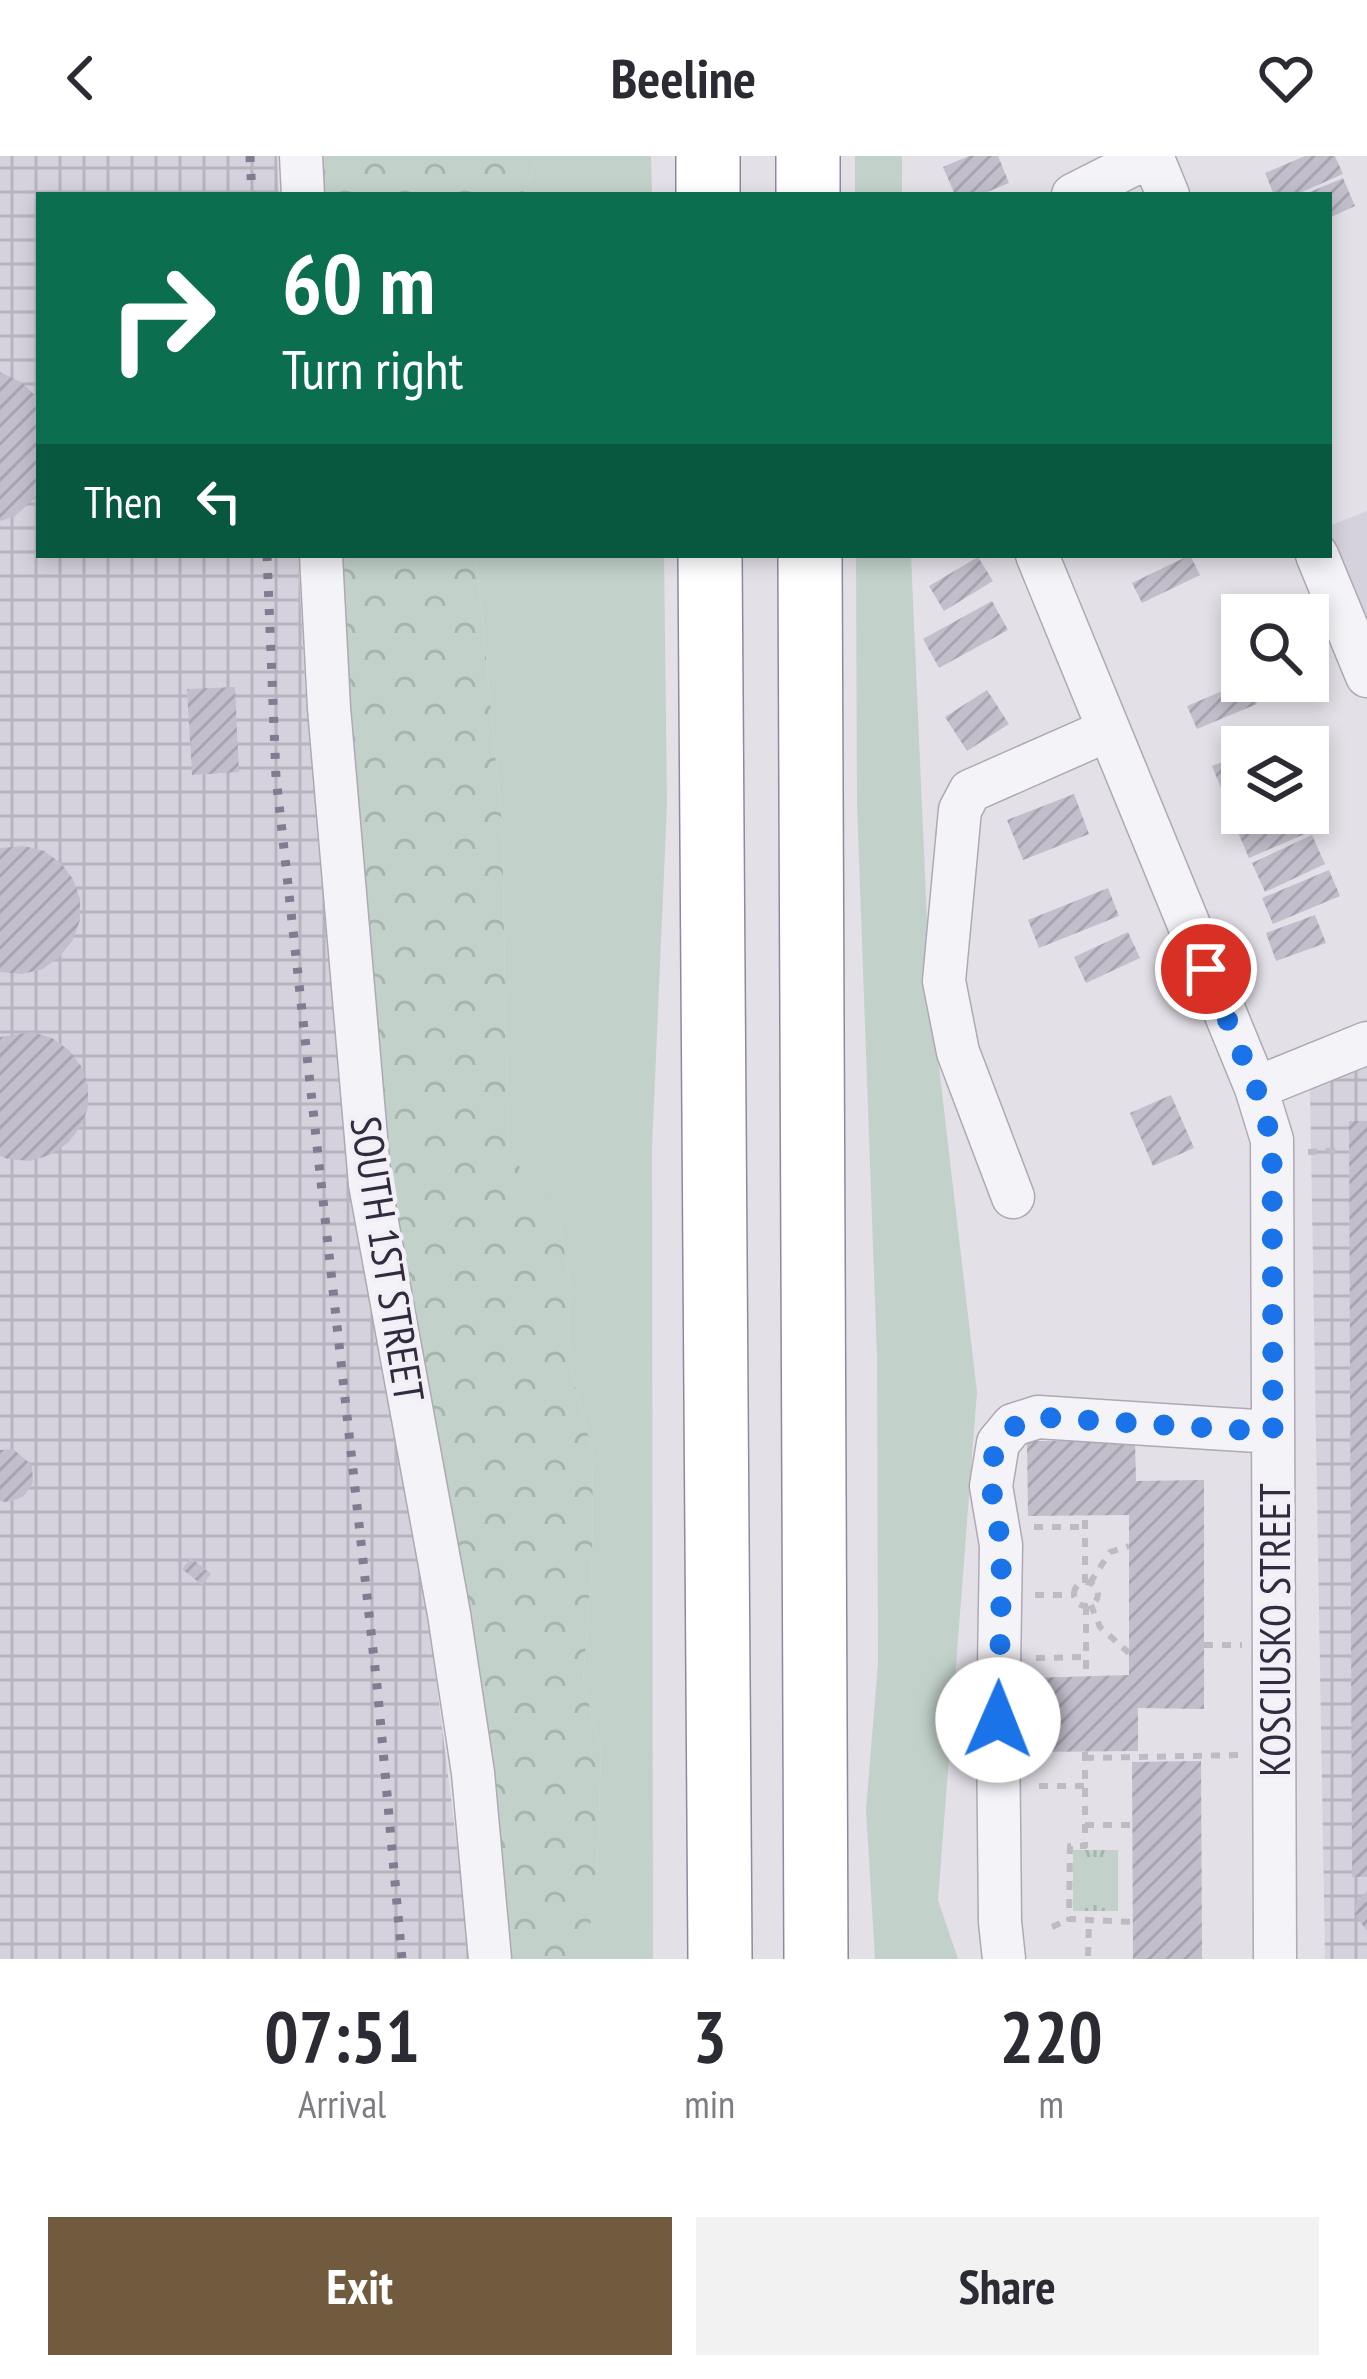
<!DOCTYPE html>
<html lang="en">
<head>
<meta charset="utf-8">
<style>
	:root { --surface:#fff; --page:#f2f2f3; --text:#2b2b33; --muted:#7c7c81; --accent:#705b3f }
	body { margin:0; font-family:"PT Sans Narrow",sans-serif; background:var(--page); color:var(--text); height:100vh; display:flex; flex-direction:column; font-size:45px; white-space:nowrap }
	* { box-sizing:border-box; margin:0 }
	p { font-size:39px; color:var(--muted) }
	.icon { flex:none; width:66px; height:66px; fill:none; stroke:currentColor; stroke-width:2; stroke-linecap:round; stroke-linejoin:round }
	.map { position:relative; height:1803px; overflow:hidden }
	.drawer { display:flex; flex-direction:column; background:var(--surface); flex:1 }
	.drawer>* { flex:none }
	.banner { position:absolute; left:36px; top:36px; width:1296px; height:366px; border-radius:0px; box-shadow:0 6px 18px #0003; background:#0b6e4f; color:#fff; overflow:hidden }
	.controls { position:absolute; left:1221px; top:438px; display:grid; gap:24px }
	.controls a { display:grid; place-items:center; width:108px; height:108px; border-radius:0px; background:var(--surface); box-shadow:0 6px 18px #0003; font-size:60px }
	.pin { position:absolute; display:grid; place-items:center; width:102px; height:102px; color:#fff; margin:-51px; border:6px solid #fff; border-radius:50%; box-shadow:0 3px 12px #0007 }
	.me { position:absolute; width:132px; margin:-66px; rotate:1deg; stroke-linejoin:round; filter:drop-shadow(0 0 9px #0008) }
	.turn { display:flex; align-items:center; gap:42px; height:252px; padding:0 48px; font-size:54px }
	.turn .icon { width:156px; height:156px; stroke-width:2.5 }
	.turn b { display:block; font-size:84px; line-height:102px }
	.then { display:flex; align-items:center; height:114px; padding:0 48px; background:#0003; gap:24px; font-size:45px }
	.eta { display:flex; justify-content:space-evenly; align-items:center; height:204px; text-align:center }
	.eta b { font-size:72px; font-weight:600; line-height:84px }
	.cta { display:flex; gap:24px; margin-top:auto; padding:24px 48px }
	.cta a { flex:1; height:138px; border-radius:0px; background:var(--accent); color:#fff; font-size:48px; font-weight:600; line-height:138px; text-align:center }
	.cta a+a { background:var(--page); color:var(--text) }
	header { display:flex; justify-content:space-between; align-items:center; height:156px; padding:0 48px; background:var(--surface); font-size:54px; font-weight:600 }
	.map>svg:first-child { display:block }
	.built { fill:#d6d2dd }
	.industrial { fill:url(#industrial-grid) }
	.green { fill:#c2d2ca }
	.forest { fill:url(#forest-crowns) }
	.park { fill:url(#park-tufts) }
	.building { fill:url(#building-hatch) }
	.lines { fill:none; stroke-linecap:round; stroke-linejoin:round }
	.minor-casing { stroke:#aea9b5; stroke-width:45 }
	.highway-casing { stroke:#90889e; stroke-width:66 }
	.path { stroke:#bebbc3; stroke-width:6; stroke-dasharray:9 9; stroke-linecap:butt }
	.minor { stroke:#f4f3f7; stroke-width:42 }
	.highway { stroke:#fff; stroke-width:63 }
	.rail { stroke:#837b91; stroke-width:9; stroke-dasharray:6 12; stroke-linecap:butt }
	.route { stroke:#1a73e8; stroke-width:21; stroke-dasharray:0 37.8 }
	.labels { text-anchor:middle; dominant-baseline:central; stroke-width:9; stroke-linejoin:round; paint-order:stroke }
	.street-label { font-size:42px; fill:#322a3f; stroke:#f2f0f6 }
</style>
</head>
<body>
<header><svg class="icon" aria-label="back" viewBox="0 0 24 24"><path d="M15 5l-7 7 7 7"/></svg>Beeline<svg class="icon" aria-label="heart" viewBox="0 0 24 24"><path d="M12 20l-8-8c-3-5 5-10 8-4 3-6 11-1 8 4z"/></svg></header>
<div class="map">
<svg width="1367" height="1803" viewBox="0 0 1367 1803">
	<defs>
		<pattern id="industrial-grid" width="8" height="8" patternUnits="userSpaceOnUse" patternTransform="scale(3)"><rect width="8" height="8" fill="#d6d2dd"/><path d="M0 4h8M4 0v8" fill="none" stroke="#b8b4bf"/></pattern>
		<pattern id="forest-crowns" width="20" height="18" patternUnits="userSpaceOnUse" patternTransform="scale(3)"><rect width="20" height="18" fill="#c2d2ca"/><path d="M2 6a3 3 0 1 1 6 0M12 15a3 3 0 1 1 6 0" fill="none" stroke="#a7b4af"/></pattern>
		<pattern id="park-tufts" width="24" height="20" patternUnits="userSpaceOnUse" patternTransform="scale(3)"><rect width="24" height="20" fill="#c2d2ca"/><path d="M3 7l-1-3M5 7V3M7 7l1-3M15 17l-1-3M17 17v-4M19 17l1-3" fill="none" stroke="#a7b4af"/></pattern>
		<pattern id="building-hatch" width="6" height="6" patternUnits="userSpaceOnUse" patternTransform="scale(3)"><rect width="6" height="6" fill="#c3becb"/><path d="M-1 1l2-2M0 6l6-6M5 7l2-2" fill="none" stroke="#a8a3af"/></pattern>
	</defs>
	<rect width="100%" height="100%" fill="#e3e0e8"/>
	<!-- built -->
	<path class="built" d="M1367,355V495L1329,399V370Z"/>
	<!-- industrial -->
	<path class="industrial" d="M0,0H277L279,39H39V399H298L305,526L353,1046L424,1426L471,1803H0Z
		M1367,911V1803H1325L1310,934Z"/>
	<!-- green -->
	<path class="green" d="M539,0H651L652,39H522Z
		M855,0H902V39H855Z
		M476,399H664L667,648L652,992L653,1803H585L583,1797L597,1721L601,1594L583,1525L592,1405L593,1297L569,1207L570,1129L559,1063L508,996L502,667Z
		M856,399H911L930,834L977,1236L938,1744L958,1803H875L866,1653L878,1508L877,1202L857,647Z"/>
	<!-- forest -->
	<path class="forest" d="M322,0H539L522,39H323Z
		M338,399H476L502,667L508,996L559,1062L570,1129L569,1207L593,1297L592,1405L583,1525L601,1594L597,1721L585,1803H504L386,1022Z"/>
	<!-- park -->
	<path class="park" d="M1073,1694H1118V1755H1073Z"/>
	<!-- building -->
	<path class="building" d="M969,0H998L1009,27L980,39H955L943,11Z
		M1305,0H1335L1343,18L1295,39H1274L1265,17Z
		M1343,22L1355,50L1329,62V39H1303Z
		M0,216L21,226L39,243V338L14,361L0,365Z
		M1190,399L1200,419L1142,447L1132,427Z
		M978,401L993,425L944,455L929,430Z
		M992,445L1008,474L939,512L923,483Z
		M1246,525L1257,548L1197,573L1187,550Z
		M235,531L239,616L192,619L187,533Z
		M987,534L1009,568L967,595L945,561Z
		M1242,598V630L1223,637L1212,610Z
		M1074,638L1089,678L1023,704L1007,664Z
		M1258,657H1299L1307,677L1249,702L1234,667Z
		M1312,679L1325,708L1265,736L1252,707Z
		M24,690L44,695L61,707L73,723L80,743V764L73,784L60,800L43,813L22,818L0,816V692Z
		M1329,714L1340,740L1273,768L1262,742Z
		M1108,732L1119,760L1039,792L1028,764Z
		M1315,759L1326,787L1276,805L1266,777Z
		M1128,776L1140,802L1086,827L1074,801Z
		M32,876L52,882L69,894L81,910L88,930V951L81,970L68,987L50,999L30,1005L8,1003L0,1000V881Z
		M1171,939L1194,992L1153,1010L1130,957Z
		M1349,965H1367V1721H1352Z
		M1027,1285H1135L1136,1325L1204,1324V1553L1138,1552V1595L1031,1596L1030,1522L1129,1519V1359L1028,1360Z
		M13,1293L32,1309L33,1327L23,1341L7,1346L0,1345V1294Z
		M191,1402L211,1418L202,1429L182,1413Z
		M1201,1605L1202,1803H1133L1132,1606Z
		M1367,1735V1775L1354,1757L1357,1744Z"/>
	<g class="lines">
		<!-- minor casing -->
		<g class="minor-casing">
			<path id="minor" d="M301,0L303,39
				M1152,0L1168,39
				M1073,39L1150,0
				M321,399L329,552L370,1028L449,1458L473,1617L490,1803
				M1037,399L1256,932L1272,984L1275,1803
				M1317,399L1367,520
				M1256,932L1367,887
				M1013,1041L958,896L944,825L960,654L970,635L1106,575
				M1004,1803L1000,1766L998,1573L1001,1389L991,1330L998,1287L1013,1269L1038,1261L1273,1276"/>
		</g>
		<!-- highway casing -->
		<g class="highway-casing">
			<path id="highway" d="M708,0V39
				M808,0V39
				M710,399L720,1803
				M810,399L816,1803"/>
		</g>
		<!-- path -->
		<path class="path" d="M1308,996L1342,994
			M1034,1371H1085
			M1074 1438a12 12 0 1 1 24 0a12 12 0 1 1-24 0Z
			M1085,1427V1359
			M1090,1427L1110,1396L1129,1390
			M1035,1439H1074
			M1091,1449L1100,1471L1129,1497
			M1086,1450V1520
			M1204,1489H1242
			M1036,1502L1086,1501
			M1085,1596V1690H1070L1069,1763L1133,1766
			M1085,1602L1243,1599
			M1039,1630H1084
			M1085,1669H1133
			M1052,1771L1069,1763
			M1088,1800L1089,1764"/>
		<!-- minor -->
		<use href="#minor" class="minor"/>
		<!-- highway -->
		<use href="#highway" class="highway"/>
		<!-- rail -->
		<path class="rail" d="M250,0L252,39
			M267,399L276,621L378,1539L402,1803"/>
	</g>
	<g class="lines">
		<!-- route -->
		<path class="route" d="M998,1564C999,1508 1002,1452 1001,1395C1000,1362 983,1327 996,1293C1003,1273 1019,1267 1038,1261L1273,1276L1272,984L1256,932L1206,813"/>
	</g>
	<g class="labels">
		<!-- street labels -->
		<g class="street-label">
			<text transform="translate(388 1103) rotate(81)">SOUTH 1ST STREET</text>
			<text transform="translate(1274 1474) rotate(-90)">KOSCIUSKO STREET</text>
		</g>
	</g>
</svg>
<div class="controls">
<a><svg class="icon" aria-label="search" viewBox="0 0 24 24"><circle cx="10" cy="10" r="6"/><path d="M15 15l6 6"/></svg></a>
<a><svg class="icon" aria-label="layers" viewBox="0 0 24 24"><path d="M12 4l9 5-9 5-9-5zM3 14l9 5 9-5"/></svg></a>
</div>
<div class="pin" style="left:1206px;top:813px;background:#d93025"><svg class="icon" aria-label="arrive" viewBox="0 0 24 24"><path d="M6 21V4h12l-3 4 3 4H6"/></svg></div>
<svg class="me" style="left:998px;top:1564px" viewBox="-20 -20 40 40"><circle r="19" fill="#fff"/><path d="M0-13L10 11 0 6-10 11z" fill="#1a73e8"/></svg>
<div class="banner">
<div class="turn"><svg class="icon" aria-label="right" viewBox="0 0 24 24"><path d="M7 20v-9h11M14 6l5 5-5 5"/></svg><div><b>60 m</b>Turn right</div></div>
<div class="then">Then<svg class="icon" aria-label="left" viewBox="0 0 24 24"><path d="M17 20v-9H6M10 6l-5 5 5 5"/></svg></div>
</div>
</div>
<section class="drawer">
<div class="eta">
<div><b>07:51</b><p>Arrival</p></div>
<div><b>3</b><p>min</p></div>
<div><b>220</b><p>m</p></div>
</div>
<div class="cta"><a>Exit</a><a>Share</a></div>
</section>
</body>
</html>
